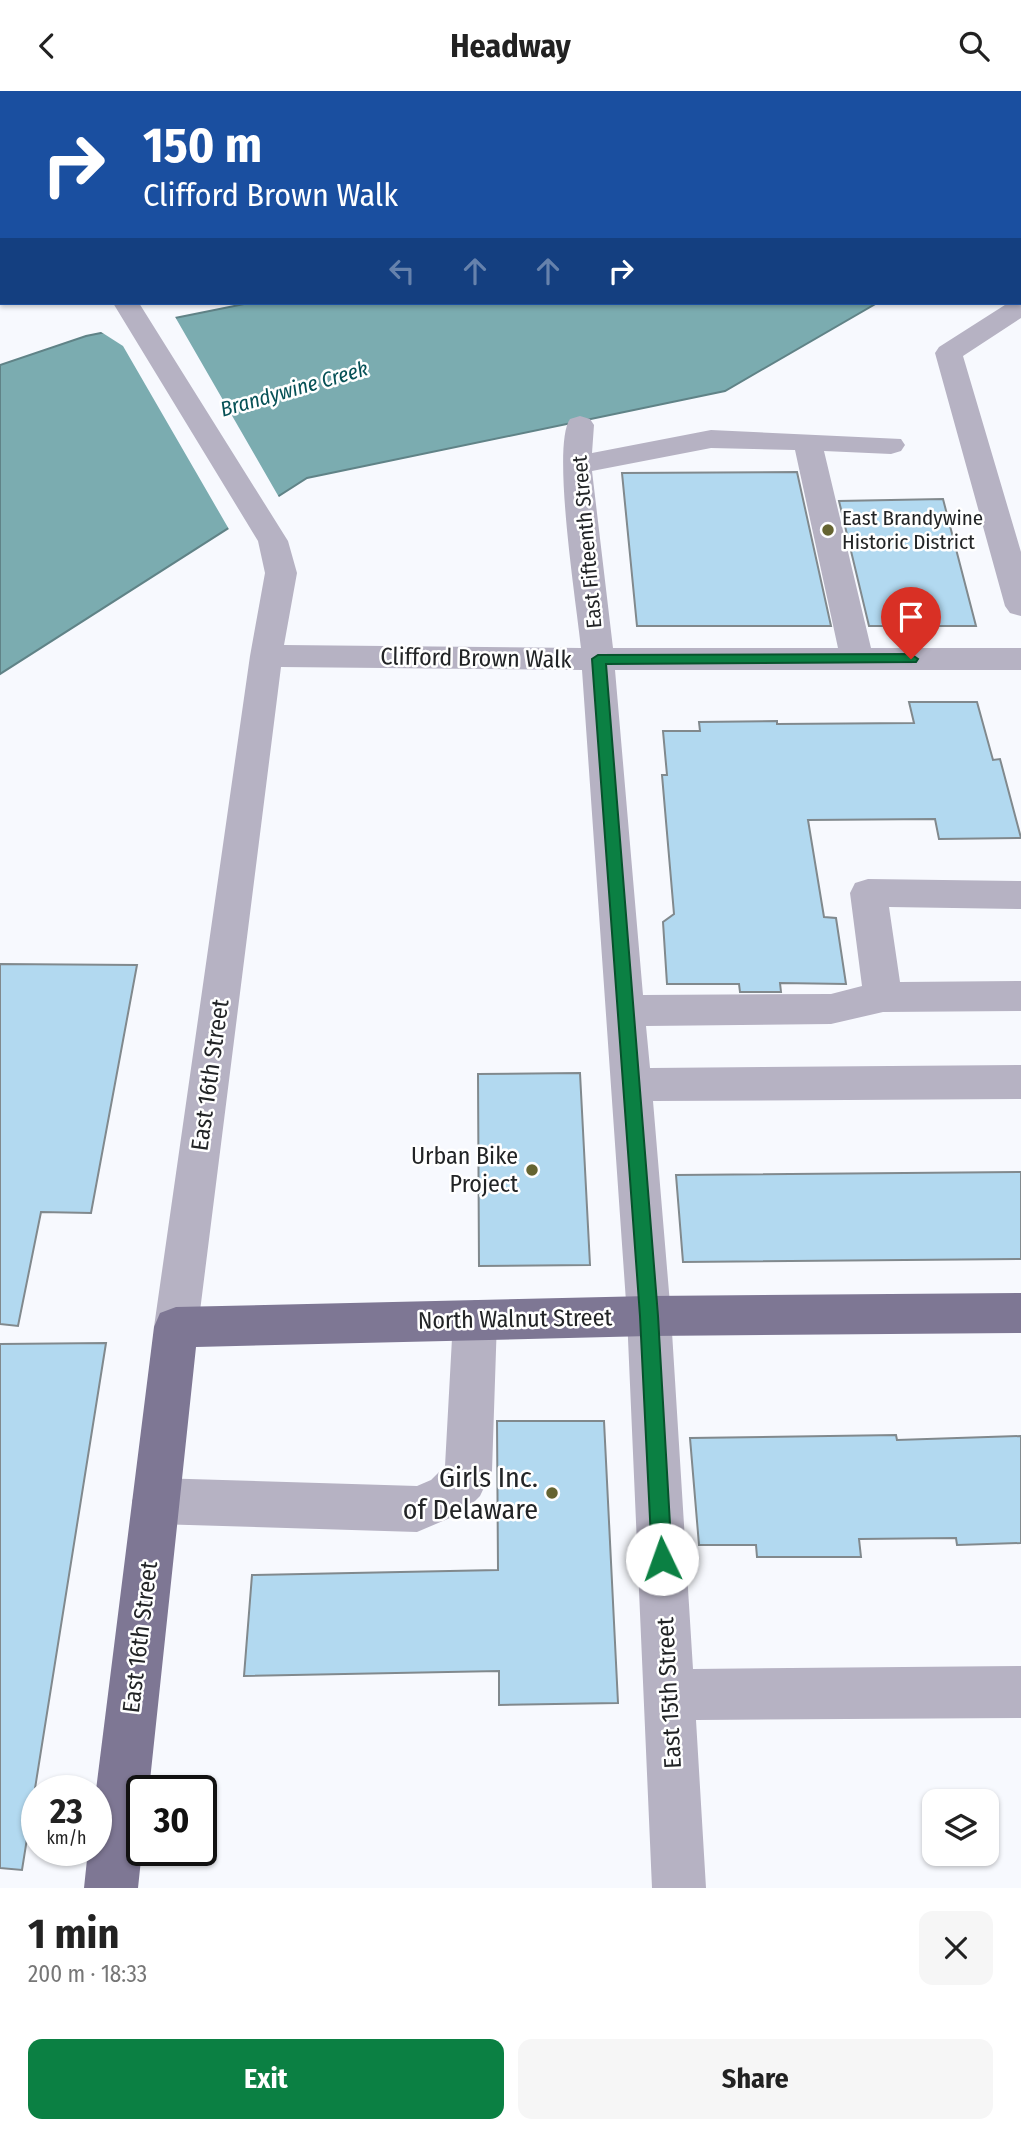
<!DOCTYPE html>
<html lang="en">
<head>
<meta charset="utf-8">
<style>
	:root { --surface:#fff; --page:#f6f6f6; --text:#222; --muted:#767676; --accent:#0b8043 }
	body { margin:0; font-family:"Fira Sans Condensed",sans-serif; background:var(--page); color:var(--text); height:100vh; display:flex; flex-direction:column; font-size:26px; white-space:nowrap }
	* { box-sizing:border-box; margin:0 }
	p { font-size:23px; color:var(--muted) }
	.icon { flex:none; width:38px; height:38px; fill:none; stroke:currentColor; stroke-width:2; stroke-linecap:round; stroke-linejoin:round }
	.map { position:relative; height:1797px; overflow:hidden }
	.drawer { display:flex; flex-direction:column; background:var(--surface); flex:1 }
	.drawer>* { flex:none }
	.banner { position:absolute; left:0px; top:0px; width:1022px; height:214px; box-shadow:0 2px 5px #0004; background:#1a4fa0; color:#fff; overflow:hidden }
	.controls { position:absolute; left:922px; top:1698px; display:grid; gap:14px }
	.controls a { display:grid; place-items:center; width:77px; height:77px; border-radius:14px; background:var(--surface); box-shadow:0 2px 5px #0004; font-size:35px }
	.speed { position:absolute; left:21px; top:1684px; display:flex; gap:14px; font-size:35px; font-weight:700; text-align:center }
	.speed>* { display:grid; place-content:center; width:91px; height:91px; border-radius:50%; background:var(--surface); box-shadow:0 2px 5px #0004; line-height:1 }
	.speed small { font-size:18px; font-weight:400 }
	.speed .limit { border:4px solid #111; border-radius:10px; background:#fff; color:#111 }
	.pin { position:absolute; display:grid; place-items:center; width:60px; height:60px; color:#fff; margin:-72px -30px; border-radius:50% 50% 50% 0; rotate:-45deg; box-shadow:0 0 7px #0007 }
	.pin .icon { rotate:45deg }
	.me { position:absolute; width:77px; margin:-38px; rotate:357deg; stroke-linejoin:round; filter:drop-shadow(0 0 5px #0008) }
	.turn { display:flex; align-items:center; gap:24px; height:147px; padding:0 28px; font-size:32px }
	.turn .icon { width:91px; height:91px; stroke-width:2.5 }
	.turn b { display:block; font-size:49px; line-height:60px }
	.lanes { display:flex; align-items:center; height:66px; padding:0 28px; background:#0003; justify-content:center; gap:35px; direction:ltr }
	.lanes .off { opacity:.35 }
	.round { display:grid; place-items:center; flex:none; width:74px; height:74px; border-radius:14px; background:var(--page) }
	.summary { display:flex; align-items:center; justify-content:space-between; height:119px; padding:0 28px }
	h1 { font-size:42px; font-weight:700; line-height:52px }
	.action { display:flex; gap:14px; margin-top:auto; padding:14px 28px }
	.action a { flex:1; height:80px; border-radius:14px; background:var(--accent); color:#fff; font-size:28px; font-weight:700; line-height:80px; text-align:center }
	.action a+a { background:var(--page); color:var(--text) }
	header { display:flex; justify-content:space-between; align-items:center; height:91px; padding:0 28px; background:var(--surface); font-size:32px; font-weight:700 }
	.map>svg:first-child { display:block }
	.water { fill:#7bacb0; stroke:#608387; stroke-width:2 }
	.pier { fill:#f7f9fe }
	.building { fill:#b2d9f0; stroke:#81898d; stroke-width:2 }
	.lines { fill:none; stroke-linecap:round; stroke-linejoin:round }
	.minor { fill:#b6b2c3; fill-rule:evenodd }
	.major { fill:#7e7794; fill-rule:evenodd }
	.route { fill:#0b8043; stroke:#07532c; stroke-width:2 }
	.poi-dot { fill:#656431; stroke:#fff; stroke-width:2.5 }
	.labels { text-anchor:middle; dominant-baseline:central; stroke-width:5; stroke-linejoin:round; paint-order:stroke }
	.far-water-label { font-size:21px; font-style:italic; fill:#065156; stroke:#fff }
	.far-poi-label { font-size:21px; fill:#222426; stroke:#fff; text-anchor:start }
	.far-street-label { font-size:21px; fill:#222426; stroke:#fff }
	.street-label { font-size:24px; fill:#222426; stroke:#fff }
	.poi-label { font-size:24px; fill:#222426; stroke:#fff; text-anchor:end }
	.near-poi-label { font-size:28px; fill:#222426; stroke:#fff; text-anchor:end }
</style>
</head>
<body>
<header><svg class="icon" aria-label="back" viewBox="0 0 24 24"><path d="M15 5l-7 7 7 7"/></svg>Headway<svg class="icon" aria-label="search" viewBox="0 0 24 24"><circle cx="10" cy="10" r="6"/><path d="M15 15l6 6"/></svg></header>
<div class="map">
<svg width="1021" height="1797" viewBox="0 0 1021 1797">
	<rect width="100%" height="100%" fill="#f7f9fe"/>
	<!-- water -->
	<path class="water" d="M94,0H474L472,2Z
		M249,212H877L725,300L307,387L0,583V274L86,245Z"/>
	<!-- pier -->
	<path class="pier" d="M174,224L280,408L230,440L123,255L98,239Z"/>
	<!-- building -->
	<path class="building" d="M797,381L831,535H637L622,382Z
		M943,408L976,535H869L839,410Z
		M909,611H977L993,669L1000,668L1021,747L939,748L935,728L808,729L824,826L836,827L846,893L780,892L781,901H740L739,893H667L663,831L674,823L662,684H667L663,640H700L699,631L777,630V633L914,632Z
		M0,873L137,874L91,1122L41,1121L18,1235L0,1233Z
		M580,982L590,1174L479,1175L478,983Z
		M1021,1081V1168L683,1171L676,1084Z
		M106,1252L22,1779L0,1777V1253Z
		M497,1330H604L618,1612L499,1614V1580L244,1585L252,1484L498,1479Z
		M896,1344L897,1349L1021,1345V1452L957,1454L956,1447L859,1448L861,1466H757L756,1454H699L690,1347Z"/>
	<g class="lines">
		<!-- minor -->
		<path class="minor" d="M540,0H564L539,2Z
			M0,43H2V59L0,58Z
			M2,189V205L0,206V190Z
			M1021,207V227L963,265L1021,461V525L1010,522L1005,515L935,262L939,256L1008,212H1020Z
			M113,212H139L288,450L297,482L284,554L581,557C577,516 551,355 570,328L580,325L590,328L594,334L592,362L711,339L901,348L905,354L901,360L891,363L824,360L871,557H1021V579H615L643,904L831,903L862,895L850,802L855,792L868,788L1021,790V818L889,816L900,891L1021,890V920L883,921L831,933L646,935L650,977L1021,974V1008L653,1010L671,1225L693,1578L1021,1575V1627L696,1629L706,1797H652L627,1225L582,579L281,576L198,1236L192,1250L176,1256L160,1250L154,1236L250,565L265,482L258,450ZM711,357L795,359L838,557H613L592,380Z
			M475,1209L491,1215L497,1229L492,1380L480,1405L464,1421L417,1441L156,1433L139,1426L132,1410L139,1394L156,1387L417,1395L431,1389L445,1375L453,1229L459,1215Z"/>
		<!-- major -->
		<path class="major" d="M1021,1202V1242L649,1245L196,1256L149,1699H142V1759L138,1797H84L88,1759H96V1699L154,1236L160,1222L176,1216L649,1205Z"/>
	</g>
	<!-- route -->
	<path class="route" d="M911,563L918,568L916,571L606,573L658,1225L672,1468L670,1476L662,1478L655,1476L652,1468L640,1225L592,568L598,564Z"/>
	<!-- markers -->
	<g class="poi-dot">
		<circle cx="828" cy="439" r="7"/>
		<circle cx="532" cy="1079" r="7"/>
		<circle cx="552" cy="1402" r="7"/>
	</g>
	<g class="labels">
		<!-- far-water labels -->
		<g class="far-water-label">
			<text transform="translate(294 298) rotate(-16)">Brandywine Creek</text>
		</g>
		<!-- far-poi labels -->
		<g class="far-poi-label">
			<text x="842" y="427">East Brandywine<tspan x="842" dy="24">Historic District</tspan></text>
		</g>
		<!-- far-street labels -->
		<g class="far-street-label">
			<text transform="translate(587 451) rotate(-95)">East Fifteenth Street</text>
		</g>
		<!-- street labels -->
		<g class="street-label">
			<text transform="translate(476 567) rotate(1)">Clifford Brown Walk</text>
			<text transform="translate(210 984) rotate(-82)">East 16th Street</text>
			<text transform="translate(515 1228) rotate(-1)">North Walnut Street</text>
			<text transform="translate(140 1546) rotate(-83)">East 16th Street</text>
			<text transform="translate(669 1602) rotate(-93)">East 15th Street</text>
		</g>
		<!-- poi labels -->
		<g class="poi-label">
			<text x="518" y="1065">Urban Bike<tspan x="518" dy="28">Project</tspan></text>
		</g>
		<!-- near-poi labels -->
		<g class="near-poi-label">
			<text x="538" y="1386">Girls Inc.<tspan x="538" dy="32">of Delaware</tspan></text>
		</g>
	</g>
</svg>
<div class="controls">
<a><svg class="icon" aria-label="layers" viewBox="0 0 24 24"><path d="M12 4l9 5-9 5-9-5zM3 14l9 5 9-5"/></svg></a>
</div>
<div class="speed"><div>23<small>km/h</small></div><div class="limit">30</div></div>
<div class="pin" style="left:911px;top:568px;background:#d93025"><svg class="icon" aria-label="arrive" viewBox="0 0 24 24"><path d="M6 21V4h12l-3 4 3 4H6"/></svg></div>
<svg class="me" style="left:662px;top:1468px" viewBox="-20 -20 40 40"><circle r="19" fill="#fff"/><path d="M0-13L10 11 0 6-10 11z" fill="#0b8043"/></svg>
<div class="banner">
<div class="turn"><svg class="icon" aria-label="right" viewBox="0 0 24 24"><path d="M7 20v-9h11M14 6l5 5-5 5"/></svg><div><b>150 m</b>Clifford Brown Walk</div></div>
<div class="lanes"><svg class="icon off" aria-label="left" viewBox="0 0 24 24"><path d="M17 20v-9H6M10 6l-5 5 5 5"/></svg><svg class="icon off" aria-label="ahead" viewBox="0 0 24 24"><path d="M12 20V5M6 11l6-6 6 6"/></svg><svg class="icon off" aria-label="ahead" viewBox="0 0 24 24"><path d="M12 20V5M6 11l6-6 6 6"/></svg><svg class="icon" aria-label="right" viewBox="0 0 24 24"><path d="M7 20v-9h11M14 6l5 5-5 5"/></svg></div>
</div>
</div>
<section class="drawer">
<div class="summary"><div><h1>1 min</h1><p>200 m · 18:33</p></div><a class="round"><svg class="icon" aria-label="close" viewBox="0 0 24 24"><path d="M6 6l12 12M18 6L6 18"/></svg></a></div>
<div class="action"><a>Exit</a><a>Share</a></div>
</section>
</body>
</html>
